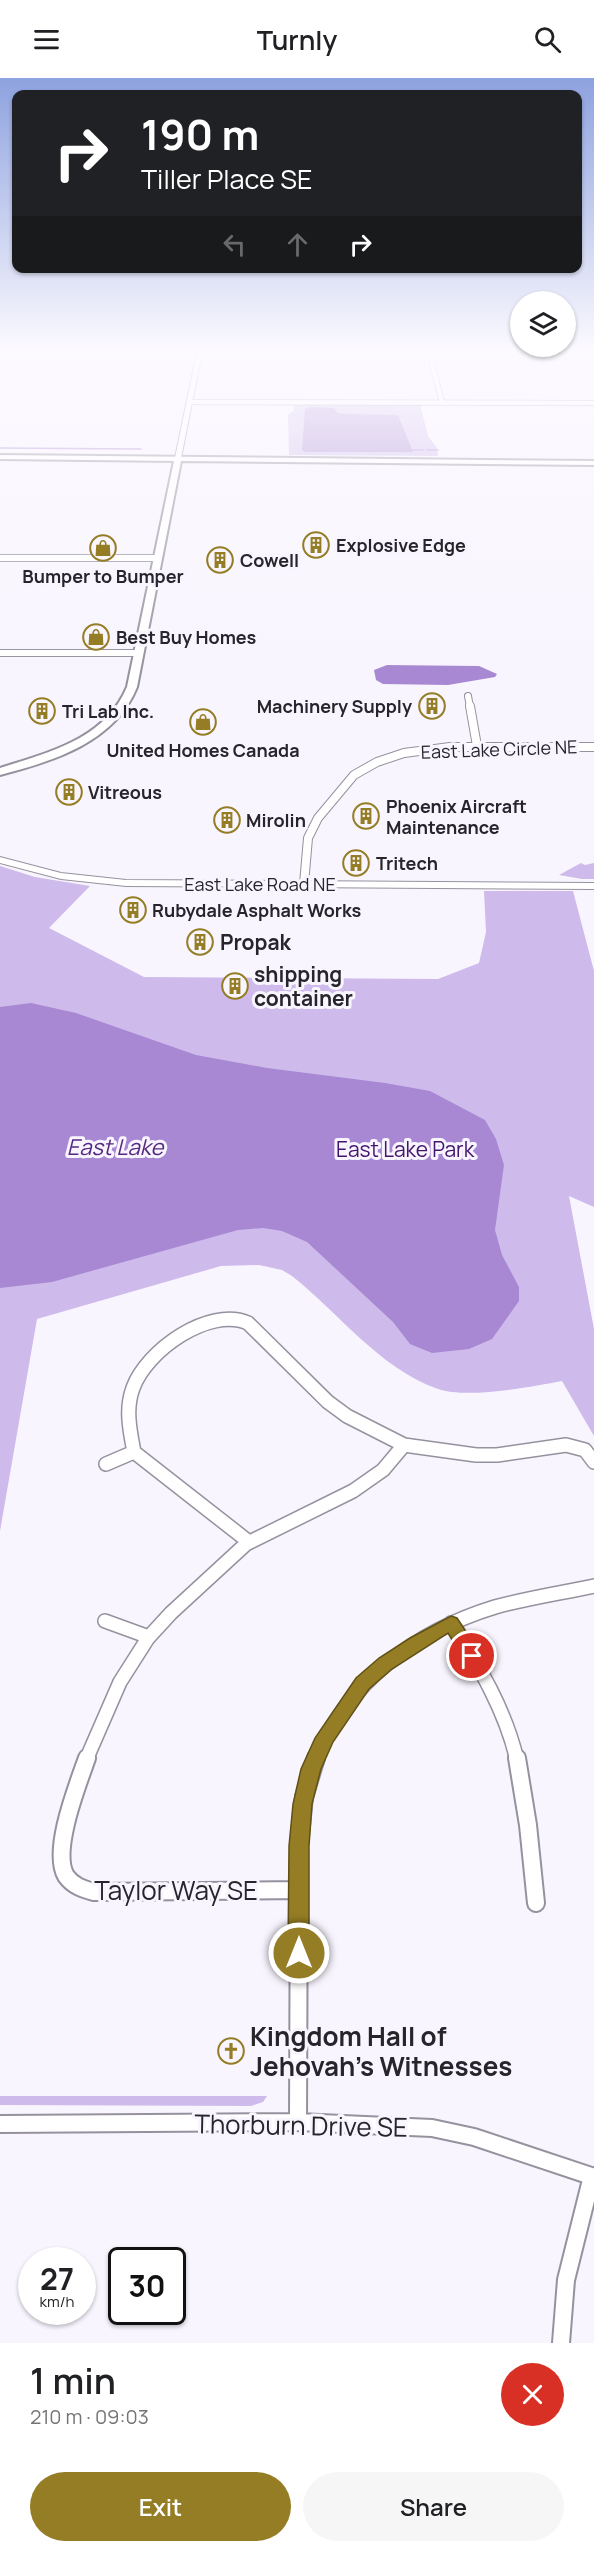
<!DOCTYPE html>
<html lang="en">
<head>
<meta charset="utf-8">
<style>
	:root { --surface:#fff; --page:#f6f6f6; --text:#202124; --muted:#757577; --accent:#947d24 }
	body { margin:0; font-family:Manrope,sans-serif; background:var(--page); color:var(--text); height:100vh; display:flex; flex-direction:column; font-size:22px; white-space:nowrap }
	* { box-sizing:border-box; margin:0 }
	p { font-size:20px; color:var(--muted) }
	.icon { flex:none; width:33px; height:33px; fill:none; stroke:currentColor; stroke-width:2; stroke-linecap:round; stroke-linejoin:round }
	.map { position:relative; height:2265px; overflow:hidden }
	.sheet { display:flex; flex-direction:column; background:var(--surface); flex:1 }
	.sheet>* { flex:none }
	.guide { position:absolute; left:12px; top:12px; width:570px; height:183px; border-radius:12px; box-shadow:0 2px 4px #0004; background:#202124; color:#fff; overflow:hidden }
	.tools { position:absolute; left:510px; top:213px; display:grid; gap:12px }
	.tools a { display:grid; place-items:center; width:66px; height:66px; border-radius:50%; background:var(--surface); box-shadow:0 2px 4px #0004; font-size:30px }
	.speed { position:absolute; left:18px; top:2169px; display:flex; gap:12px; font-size:30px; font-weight:700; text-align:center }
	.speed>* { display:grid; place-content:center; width:78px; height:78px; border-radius:50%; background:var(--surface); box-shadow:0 2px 4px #0004; line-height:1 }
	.speed small { font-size:15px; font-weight:400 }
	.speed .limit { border:3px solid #111; border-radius:9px; background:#fff; color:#111 }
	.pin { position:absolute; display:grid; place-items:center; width:51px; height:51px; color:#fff; margin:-26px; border:3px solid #fff; border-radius:50%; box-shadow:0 2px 6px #0007 }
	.me { position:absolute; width:66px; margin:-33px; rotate:0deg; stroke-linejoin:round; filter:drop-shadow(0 0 4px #0008) }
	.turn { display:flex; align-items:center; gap:21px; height:126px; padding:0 30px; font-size:27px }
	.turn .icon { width:78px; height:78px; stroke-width:2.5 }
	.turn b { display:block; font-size:42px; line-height:51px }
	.lanes { display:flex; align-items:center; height:57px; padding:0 30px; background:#0003; justify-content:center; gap:30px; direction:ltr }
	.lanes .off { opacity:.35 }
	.round { display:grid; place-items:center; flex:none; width:63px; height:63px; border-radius:32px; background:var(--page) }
	.overview { display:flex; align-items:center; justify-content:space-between; height:102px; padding:0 30px }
	h1 { font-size:36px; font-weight:600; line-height:45px }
	.button { display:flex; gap:12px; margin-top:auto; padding:12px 30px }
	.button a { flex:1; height:69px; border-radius:36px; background:var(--accent); color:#fff; font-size:24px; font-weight:600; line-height:69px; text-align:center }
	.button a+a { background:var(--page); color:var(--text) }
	header { display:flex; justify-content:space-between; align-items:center; height:78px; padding:0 30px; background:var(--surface); font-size:27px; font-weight:600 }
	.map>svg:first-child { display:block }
	.green { fill:#cebbeb }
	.water { fill:#a888d2 }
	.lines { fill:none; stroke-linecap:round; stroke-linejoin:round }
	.stream { stroke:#a888d2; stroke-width:1.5 }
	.minor-far4-casing { stroke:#96919e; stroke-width:6 }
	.minor-far3-casing { stroke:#96919e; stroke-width:8 }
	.minor-far2-casing { stroke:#96919e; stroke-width:10 }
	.minor-far1-casing { stroke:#96919e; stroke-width:16 }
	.minor-casing { stroke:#96919e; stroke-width:20 }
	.tertiary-casing { stroke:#96919e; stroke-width:2 }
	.secondary-casing { stroke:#96919e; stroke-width:4 }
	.minor-far4 { stroke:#fff; stroke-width:4.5 }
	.minor-far3 { stroke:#fff; stroke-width:6 }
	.minor-far2 { stroke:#fff; stroke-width:8 }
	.minor-far1 { stroke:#fff; stroke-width:13 }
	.minor { stroke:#fff; stroke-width:16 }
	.tertiary { fill:#fff; fill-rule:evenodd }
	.secondary { fill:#fff; fill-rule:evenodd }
	.route { fill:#947d24; stroke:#605117; stroke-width:1.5 }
	.labels { text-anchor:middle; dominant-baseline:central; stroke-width:6; stroke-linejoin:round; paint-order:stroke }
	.far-poi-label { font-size:18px; font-weight:bold; fill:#27242a; stroke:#f8f5fe; text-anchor:start }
	.far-street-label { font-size:18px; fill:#27242a; stroke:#f8f5fe }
	.poi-label { font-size:21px; font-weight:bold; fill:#27242a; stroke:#f8f5fe; text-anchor:start }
	.park-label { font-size:21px; fill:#44156d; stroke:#f8f5fe }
	.water-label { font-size:22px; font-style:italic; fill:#552981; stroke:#f8f5fe }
	.near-street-label { font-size:26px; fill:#27242a; stroke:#f8f5fe }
	.near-poi-label { font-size:26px; font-weight:bold; fill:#27242a; stroke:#f8f5fe; text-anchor:start }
</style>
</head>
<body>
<header><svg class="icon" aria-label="menu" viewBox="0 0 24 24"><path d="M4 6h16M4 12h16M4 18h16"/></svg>Turnly<svg class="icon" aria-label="search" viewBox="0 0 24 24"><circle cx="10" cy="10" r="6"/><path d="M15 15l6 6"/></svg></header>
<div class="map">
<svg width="594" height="2265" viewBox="0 0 594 2265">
	<rect width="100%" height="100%" fill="#f8f5fe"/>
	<!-- green -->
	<path class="green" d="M294,325L420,326L428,358L437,370L438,378L289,377L288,337L294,332Z
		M581,785L585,787L594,785V801H582L559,797Z
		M0,788L35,799L90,808L49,850L144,899L438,901L479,885L486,854L484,813H573L594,893V1129L569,1118L594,1251V1358L562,1303C530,1309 468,1321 438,1311C379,1290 340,1236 292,1198L282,1192L259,1187L221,1188L37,1241L0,1453Z
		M0,2018H267L263,2024L251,2028L0,2027Z"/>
	<!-- water -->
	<path class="water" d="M312,329L334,330L338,335L346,336L398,337L413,374H305L302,372L305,331Z
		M387,587L479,588L497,596L495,599L448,607L383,606L376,602L374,592Z
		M31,925L76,935L196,977L267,990L385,1005L430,1013L485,1042L496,1061L504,1087L495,1152L502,1177L519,1209V1223L492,1261L469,1271L432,1275L410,1266L393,1244L307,1164L282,1153L263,1150L238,1152L52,1204L0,1210V929Z"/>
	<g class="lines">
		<!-- stream -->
		<path class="stream" d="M0,370L141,371
			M413,372H423
			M427,372H438"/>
		<!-- minor-far4 casing -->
		<g class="minor-far4-casing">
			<path id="minor-far4" d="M429,274L442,324
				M190,324L594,325"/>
		</g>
		<!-- minor-far3 casing -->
		<g class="minor-far3-casing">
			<path id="minor-far3" d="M0,480H157
				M0,575H138
				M468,618L470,629"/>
		</g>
		<!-- minor-far2 casing -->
		<g class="minor-far2-casing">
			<path id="minor-far2" d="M470,628L477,668
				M304,806L308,760L318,740L354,697L377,684L404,675L450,669H594"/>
		</g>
		<!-- minor-far1 casing -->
		<g class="minor-far1-casing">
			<path id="minor-far1" d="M106,1386L134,1374
				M249,1464L134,1374C130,1353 125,1331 133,1310C146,1273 209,1228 248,1245L328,1324L347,1338L404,1367L476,1377H497L566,1367L585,1372L594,1384
				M105,1543L149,1559
				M451,1545C479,1588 505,1631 517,1682
				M86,1682L120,1604L148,1560L171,1535L246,1466L353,1413L383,1392L404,1367
				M315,1682C347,1605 416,1553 495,1529C527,1520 561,1515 594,1508"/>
		</g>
		<!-- minor casing -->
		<g class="minor-casing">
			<path id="minor" d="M87,1680C78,1706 51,1773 66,1798C73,1808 83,1811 94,1814L299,1812
				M517,1680L528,1747L536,1825
				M298,2044L299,1768L304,1719L316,1680
				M0,2046L298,2044L432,2050L474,2059L594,2099
				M561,2265L566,2202L592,2098"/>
		</g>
		<!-- tertiary casing -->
		<g class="tertiary-casing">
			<path id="tertiary" d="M197,274H202L181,380L178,382L175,380Z
				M0,779L61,795L126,802L594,805V811L126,808L61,801L0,785Z"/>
		</g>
		<!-- secondary casing -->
		<g class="secondary-casing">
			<path id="secondary" d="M0,377L594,383V387L181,383L137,609C115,664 54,683 0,697V690C50,674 105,661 127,609L174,383L0,381Z"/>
		</g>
		<!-- minor-far4 -->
		<use href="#minor-far4" class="minor-far4"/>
		<!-- minor-far3 -->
		<use href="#minor-far3" class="minor-far3"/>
		<!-- minor-far2 -->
		<use href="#minor-far2" class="minor-far2"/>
		<!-- minor-far1 -->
		<use href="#minor-far1" class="minor-far1"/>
		<!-- minor -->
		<use href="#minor" class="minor"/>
		<!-- tertiary -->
		<use href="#tertiary" class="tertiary"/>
		<!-- secondary -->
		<use href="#secondary" class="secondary"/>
	</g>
	<!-- sky -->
	<linearGradient id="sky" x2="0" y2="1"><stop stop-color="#8ea2df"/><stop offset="0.46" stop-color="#fcfaff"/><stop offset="1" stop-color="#fcfaff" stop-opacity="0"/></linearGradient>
	<rect width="594" height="591" fill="url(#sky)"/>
	<!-- route -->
	<path class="route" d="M451,1538L457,1540L479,1573L482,1578L479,1583C463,1589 456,1567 448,1555L392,1591L369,1611L333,1664L321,1691L312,1726L309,1768V1875L306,1881L299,1884L291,1881L288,1875L289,1768L293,1726L301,1691L315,1660L356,1600L379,1580L410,1560Z"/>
	<!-- icons -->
	<defs>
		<g id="building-ring" transform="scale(1.35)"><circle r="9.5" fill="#f8f5fe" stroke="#947d24" stroke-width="1.5"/><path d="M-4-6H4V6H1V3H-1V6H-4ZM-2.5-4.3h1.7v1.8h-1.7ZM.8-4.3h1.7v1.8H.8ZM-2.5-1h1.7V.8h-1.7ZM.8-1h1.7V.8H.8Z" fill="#947d24"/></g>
		<g id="shop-ring" transform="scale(1.35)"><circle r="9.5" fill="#f8f5fe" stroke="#947d24" stroke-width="1.5"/><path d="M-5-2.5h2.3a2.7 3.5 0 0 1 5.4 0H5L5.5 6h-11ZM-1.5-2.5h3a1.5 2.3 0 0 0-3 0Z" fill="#947d24"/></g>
		<g id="church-ring" transform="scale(1.35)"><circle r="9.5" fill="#f8f5fe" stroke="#947d24" stroke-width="1.5"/><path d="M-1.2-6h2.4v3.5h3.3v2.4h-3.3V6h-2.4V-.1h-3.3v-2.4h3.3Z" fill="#947d24"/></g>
	</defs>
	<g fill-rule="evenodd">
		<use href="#building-ring" x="316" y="467"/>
		<use href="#shop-ring" x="103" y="470"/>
		<use href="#building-ring" x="220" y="482"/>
		<use href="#shop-ring" x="96" y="559"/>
		<use href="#building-ring" x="432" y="628"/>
		<use href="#building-ring" x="42" y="633"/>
		<use href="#shop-ring" x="203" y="644"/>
		<use href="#building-ring" x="69" y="714"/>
		<use href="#building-ring" x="366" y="738"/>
		<use href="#building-ring" x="227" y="742"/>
		<use href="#building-ring" x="356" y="785"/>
		<use href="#building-ring" x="133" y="832"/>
		<use href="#building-ring" x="200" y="864"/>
		<use href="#building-ring" x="235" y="908"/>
		<use href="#church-ring" x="231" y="1973"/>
	</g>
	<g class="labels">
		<!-- far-poi labels -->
		<g class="far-poi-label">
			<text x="336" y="467">Explosive Edge</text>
			<text x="240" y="482">Cowell</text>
			<text x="103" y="498" text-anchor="middle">Bumper to Bumper</text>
			<text x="116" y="559">Best Buy Homes</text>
			<text x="412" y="628" text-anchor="end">Machinery Supply</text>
			<text x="62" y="633">Tri Lab Inc.</text>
			<text x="203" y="672" text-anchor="middle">United Homes Canada</text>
			<text x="88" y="714">Vitreous</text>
			<text x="386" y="728">Phoenix Aircraft<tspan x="386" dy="21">Maintenance</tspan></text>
			<text x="246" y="742">Mirolin</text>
			<text x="376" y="785">Tritech</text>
			<text x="152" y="832">Rubydale Asphalt Works</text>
		</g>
		<!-- far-street labels -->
		<g class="far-street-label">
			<text transform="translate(499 671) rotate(-2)">East Lake Circle NE</text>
			<text x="260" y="806">East Lake Road NE</text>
		</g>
		<!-- poi labels -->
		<g class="poi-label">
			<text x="220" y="864">Propak</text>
			<text x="254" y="896">shipping<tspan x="254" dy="24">container</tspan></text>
		</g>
		<!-- park labels -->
		<g class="park-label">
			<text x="405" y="1071">East Lake Park</text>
		</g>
		<!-- water labels -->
		<g class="water-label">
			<text x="115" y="1069">East Lake</text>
		</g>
		<!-- near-street labels -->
		<g class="near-street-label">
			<text x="176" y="1812">Taylor Way SE</text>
			<text transform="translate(301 2047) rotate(1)">Thorburn Drive SE</text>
		</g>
		<!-- near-poi labels -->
		<g class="near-poi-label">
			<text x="250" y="1958">Kingdom Hall of<tspan x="250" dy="30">Jehovah's Witnesses</tspan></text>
		</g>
	</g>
</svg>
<div class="tools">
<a><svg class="icon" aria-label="layers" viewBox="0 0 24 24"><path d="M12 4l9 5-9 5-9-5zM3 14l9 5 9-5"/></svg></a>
</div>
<div class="speed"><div>27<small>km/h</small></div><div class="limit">30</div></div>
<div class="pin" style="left:472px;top:1578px;background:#d93025"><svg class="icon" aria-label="arrive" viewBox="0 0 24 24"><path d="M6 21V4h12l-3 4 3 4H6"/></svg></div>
<svg class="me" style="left:299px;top:1875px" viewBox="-20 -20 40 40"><circle r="17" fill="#947d24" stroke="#fff" stroke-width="3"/><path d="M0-11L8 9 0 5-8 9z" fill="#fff"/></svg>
<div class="guide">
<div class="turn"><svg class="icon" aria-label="right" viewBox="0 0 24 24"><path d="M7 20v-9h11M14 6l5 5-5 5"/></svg><div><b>190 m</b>Tiller Place SE</div></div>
<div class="lanes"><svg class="icon off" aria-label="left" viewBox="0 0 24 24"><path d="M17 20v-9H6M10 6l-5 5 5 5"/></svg><svg class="icon off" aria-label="ahead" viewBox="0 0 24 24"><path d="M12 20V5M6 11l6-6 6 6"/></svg><svg class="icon" aria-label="right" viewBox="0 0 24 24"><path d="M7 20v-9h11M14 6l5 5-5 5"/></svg></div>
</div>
</div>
<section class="sheet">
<div class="overview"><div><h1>1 min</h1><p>210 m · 09:03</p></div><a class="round" style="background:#d93025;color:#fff"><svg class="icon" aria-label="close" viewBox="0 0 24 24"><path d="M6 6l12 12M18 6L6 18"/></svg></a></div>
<div class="button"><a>Exit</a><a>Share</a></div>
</section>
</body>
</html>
